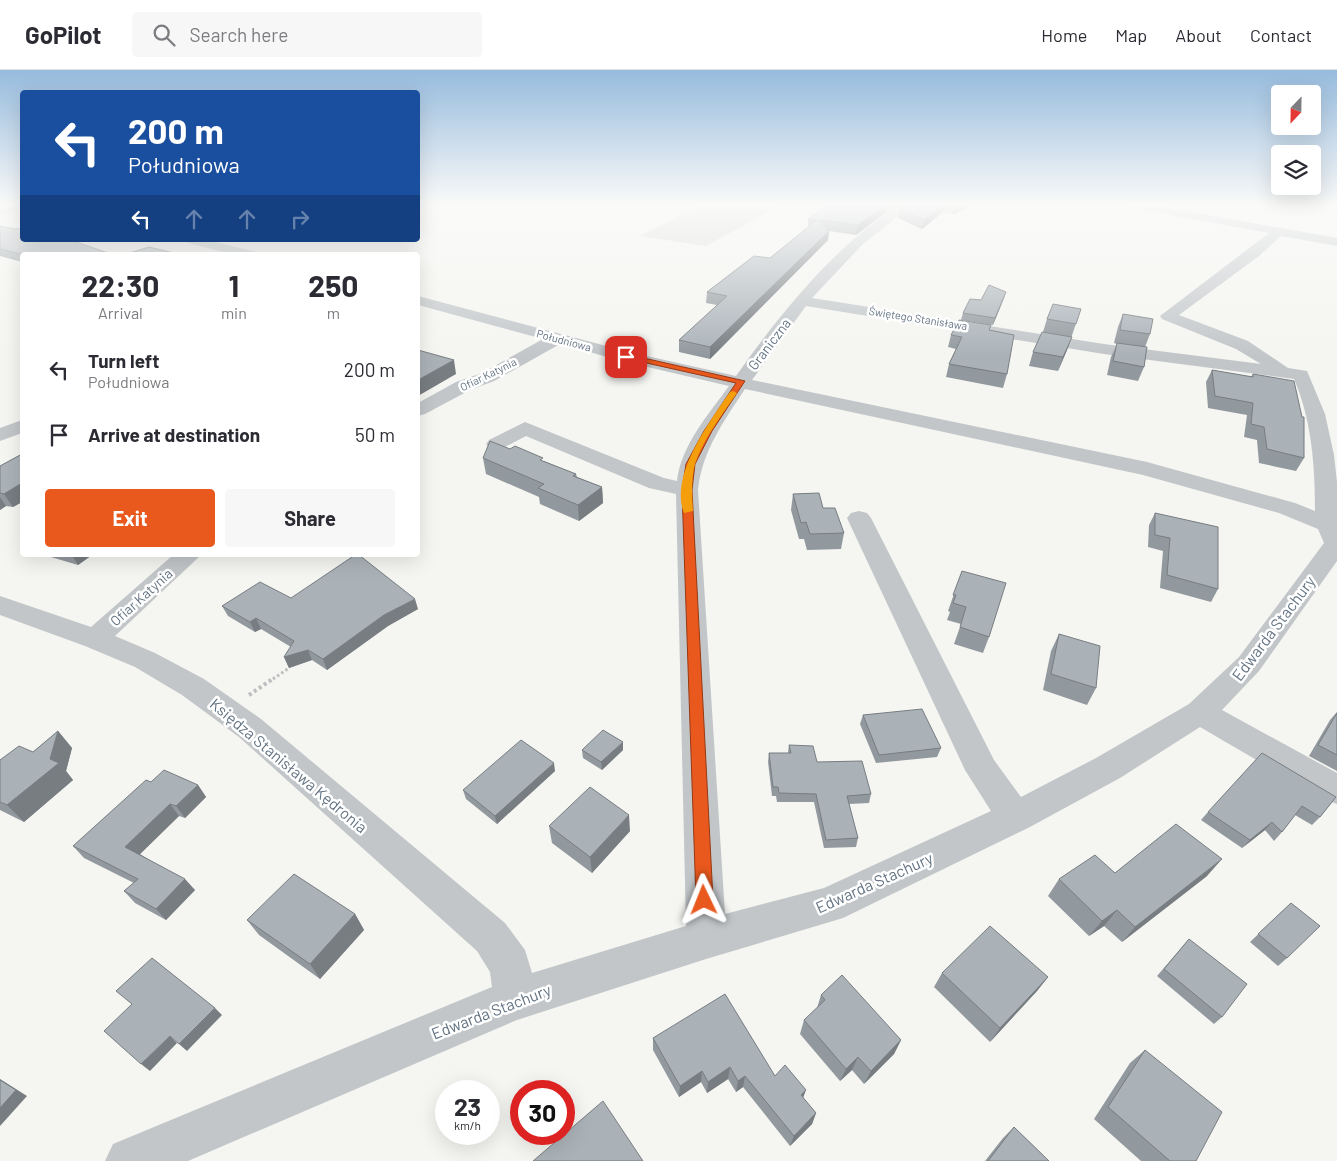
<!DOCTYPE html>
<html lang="en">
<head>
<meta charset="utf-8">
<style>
	:root { --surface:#fff; --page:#f7f7f7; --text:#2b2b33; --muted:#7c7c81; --line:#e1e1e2; --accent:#e9581d }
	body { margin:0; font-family:Barlow,sans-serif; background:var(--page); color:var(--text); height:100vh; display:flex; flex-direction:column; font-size:19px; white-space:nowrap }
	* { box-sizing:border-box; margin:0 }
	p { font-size:16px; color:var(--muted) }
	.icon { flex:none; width:28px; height:28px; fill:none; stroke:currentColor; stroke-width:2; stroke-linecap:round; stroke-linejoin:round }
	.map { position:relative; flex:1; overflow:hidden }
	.sheet { position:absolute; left:20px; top:182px; width:400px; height:305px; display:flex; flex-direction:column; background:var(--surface); border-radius:5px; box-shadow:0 5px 20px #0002 }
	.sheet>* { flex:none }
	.top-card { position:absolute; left:20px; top:20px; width:400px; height:152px; border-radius:5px; box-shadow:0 5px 20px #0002; background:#1a4fa0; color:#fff; overflow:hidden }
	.needle { width:32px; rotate:202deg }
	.fabs { position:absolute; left:1271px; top:15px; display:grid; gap:10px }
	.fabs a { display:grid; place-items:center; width:50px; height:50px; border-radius:5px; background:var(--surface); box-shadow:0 5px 20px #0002; font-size:25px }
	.speed { position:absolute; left:435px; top:1010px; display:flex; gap:10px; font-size:25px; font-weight:700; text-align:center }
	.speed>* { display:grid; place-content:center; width:65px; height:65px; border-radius:50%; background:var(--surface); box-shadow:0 5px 20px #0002; line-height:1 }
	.speed small { font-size:12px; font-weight:400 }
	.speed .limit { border:8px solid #d22; background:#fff; color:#111 }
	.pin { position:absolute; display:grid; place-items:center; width:42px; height:42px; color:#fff; margin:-21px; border-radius:10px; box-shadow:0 2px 8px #0006 }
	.me { position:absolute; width:55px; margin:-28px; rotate:358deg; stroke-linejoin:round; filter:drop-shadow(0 0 4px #0008) }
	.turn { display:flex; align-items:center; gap:18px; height:105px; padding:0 25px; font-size:22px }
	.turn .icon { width:65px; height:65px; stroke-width:2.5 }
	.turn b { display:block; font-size:35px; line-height:42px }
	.lanes { display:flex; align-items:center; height:48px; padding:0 25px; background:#0003; justify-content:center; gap:25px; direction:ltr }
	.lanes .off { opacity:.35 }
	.eta { display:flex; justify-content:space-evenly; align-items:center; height:85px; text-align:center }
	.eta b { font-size:30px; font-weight:700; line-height:35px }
	.cta { display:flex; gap:10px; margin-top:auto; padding:10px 25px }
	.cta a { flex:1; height:58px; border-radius:5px; background:var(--accent); color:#fff; font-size:20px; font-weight:700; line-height:58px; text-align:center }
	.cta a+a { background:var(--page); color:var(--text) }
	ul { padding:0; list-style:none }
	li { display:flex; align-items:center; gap:15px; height:65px; padding:0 25px }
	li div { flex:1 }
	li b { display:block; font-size:19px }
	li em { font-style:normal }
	header { display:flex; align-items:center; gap:30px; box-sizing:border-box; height:70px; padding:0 25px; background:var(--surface); border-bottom:1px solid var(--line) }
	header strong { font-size:24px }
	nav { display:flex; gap:28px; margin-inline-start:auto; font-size:18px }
	.search { width:350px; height:45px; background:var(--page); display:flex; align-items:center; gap:12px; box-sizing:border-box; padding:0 18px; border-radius:5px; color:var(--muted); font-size:19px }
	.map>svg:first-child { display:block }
	.green { fill:#d6dcd2 }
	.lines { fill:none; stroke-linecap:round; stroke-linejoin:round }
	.path-far1 { stroke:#bcbec0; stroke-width:3; stroke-dasharray:2.5 2.5; stroke-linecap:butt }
	.path { stroke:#bcbec0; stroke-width:4; stroke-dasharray:3 3; stroke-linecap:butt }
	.minor { fill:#c2c6c9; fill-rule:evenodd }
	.wall { fill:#92999e }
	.shaded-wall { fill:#777d81 }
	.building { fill:#aab2b8; stroke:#777d81 }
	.route { fill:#e9581d; stroke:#973913 }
	.slow { fill:#f59e0b }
	.labels { text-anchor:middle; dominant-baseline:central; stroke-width:5; stroke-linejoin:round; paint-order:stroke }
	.far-street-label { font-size:11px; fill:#637383; stroke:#fff }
	.street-label { font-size:14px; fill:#637383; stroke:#fff }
	.near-street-label { font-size:16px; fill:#637383; stroke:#fff }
</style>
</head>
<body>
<header>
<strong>GoPilot</strong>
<div class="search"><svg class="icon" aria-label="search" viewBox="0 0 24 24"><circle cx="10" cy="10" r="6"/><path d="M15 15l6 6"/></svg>Search here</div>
<nav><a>Home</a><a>Map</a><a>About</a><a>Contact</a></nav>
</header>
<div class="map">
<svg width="1337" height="1091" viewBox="0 0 1337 1091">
	<rect width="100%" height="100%" fill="#f5f5f1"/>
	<!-- green -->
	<path class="green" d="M705,133H785L706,176L640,166Z"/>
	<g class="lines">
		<!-- path-far1 -->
		<path class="path-far1" d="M273,609L289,598"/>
		<!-- path -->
		<path class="path" d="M249,625L274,608"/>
		<!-- minor -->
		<path class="minor" d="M901,133H915L863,174L812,228L1104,274L1261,294L1236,279L1162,249L1160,246L1269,163L1122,136L1116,133H1141L1337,168V176L1281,166L1259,186L1179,245L1248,271L1288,298L1307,301L1325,344L1334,385L1337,412V491L1259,601L1222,640L1337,703V734L1325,730L1200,657L1120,708L1028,758L843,848L706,889L517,950L188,1091H105L113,1074L492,917L490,902L477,881L239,667L182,625L135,597L85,576L0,545V526L91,557L173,485H201L115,566L155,583L204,609L261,649L505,853L525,880L532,903L686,856L676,424L649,418L526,366L503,378L496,380L489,378L486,374L489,370L525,352L664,408L677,411C681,375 709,344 729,316L626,292L560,274L494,311L470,320L425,344L418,346V333L456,312L482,303L543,269L418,235V226L629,282L736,306C782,241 834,177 901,133ZM806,236L1104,284L1294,309C1312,351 1315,396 1315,441L1295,433L1147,392L752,310ZM745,319L1143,405L1279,443L1318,459L1324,473L1239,587L1189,634L1096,688L1021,727L994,690L871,448L867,443L859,441L851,443L847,448L965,700L991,741L824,818L725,844L698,420C702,381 724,351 745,319Z
			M22,134V140L0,145V139Z
			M186,170H207L256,182L258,185H235L188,173Z
			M22,350V363L0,371V358Z"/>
	</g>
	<!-- wall -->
	<path class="wall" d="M898,133L856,165L829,161L828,170L710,289L679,282V270L717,235L706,233L707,222L770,188L808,157V149Z
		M908,133H976L954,144L943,142L922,159L898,148L900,139Z
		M0,156L22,185V192L0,186Z
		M1004,228L993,255L961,250L963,243L981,230Z
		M1081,239L1067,280L1058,301L1029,296L1033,282L1043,262L1047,249Z
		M1123,244L1150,264L1145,277L1144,297L1138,311L1107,305L1111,287L1117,274L1114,273L1118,257Z
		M989,261L1007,304L1003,318L946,307L949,294L956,279L948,277L951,265Z
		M1212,300L1251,307L1253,304L1304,388L1296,401L1259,393L1257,370L1244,367L1247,345L1208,338L1206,312Z
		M22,384V432L13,437L6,436L0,440V396Z
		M483,388L544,391L576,404L577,407L602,417L603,433L579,451L540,434L539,427L486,404Z
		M793,424L823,438L844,463L841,479L807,480L804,469H799L791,440Z
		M1155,443L1218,519L1211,532L1160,518L1163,481L1148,477L1149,455Z
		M44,485H92L78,495Z
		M962,501L989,567L983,583L954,574L961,554L947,550L950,542L948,541Z
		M291,528L418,539L388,556L327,600L312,590L289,598L284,587L291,577L261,559L255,562L228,546L222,536Z
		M1059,564L1096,618L1087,635L1043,620L1051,581Z
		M1337,642V701L1309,686L1330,650Z
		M863,645L941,678L937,687L876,693L860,654Z
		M58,661L72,678L66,701L73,710L24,752L0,740V690L33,682Z
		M789,675L817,692L871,724L869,733L849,734L858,768L856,777L824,778L814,732H777L776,726H772L768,692L769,683H788Z
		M582,680H623L602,700L583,688Z
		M555,701L497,754L466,729L463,720Z
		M151,712L198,715L206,727L185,748L179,746L140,784L195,820L166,850L135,833L124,821L134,813L84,788L73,776Z
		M1336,727L1320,747L1312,755L1295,745L1282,762L1274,771L1265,760L1242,778L1201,750L1208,742Z
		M549,756L630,761L592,803L552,773Z
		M1115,803L1207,806L1122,872L1104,856L1089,866L1048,826L1059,809Z
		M1291,833L1287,888L1278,896L1250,872Z
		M355,844L364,860L320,909L259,865L247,850Z
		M1189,869L1222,947L1214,954L1157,906Z
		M942,903L1048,907L1037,921L990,972L934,917Z
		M821,925L901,970L894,984L864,1014L852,1000L840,1011L800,964L804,950L817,938Z
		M653,968L775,1006L803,1028L816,1043L812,1054L790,1076L743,1017L736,1022L728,1009L707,1023L701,1012L679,1027L653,980Z
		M1145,980L1196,1091H1141L1094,1049L1130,993Z
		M1014,1057L1049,1091H985L1003,1068Z"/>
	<!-- shaded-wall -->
	<path class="shaded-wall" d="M888,133H898L856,165L858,155Z
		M944,133L943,142L922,159L924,150Z
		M960,133H976L954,144L956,135Z
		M829,161L828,170L710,289V277Z
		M1006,222L1004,228L993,255L995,248Z
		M1072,267L1067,280L1058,301L1063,287Z
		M454,290L456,304L418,326V310Z
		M22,413V432L13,437L4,424Z
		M602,417L603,433L579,451L578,435Z
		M0,427L6,436L0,440Z
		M72,485H92L78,495Z
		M415,529L418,539L388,556L327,600L323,589L384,545Z
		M256,548L261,559L255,562L250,552Z
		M308,580L312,590L289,598L284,587Z
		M58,661L72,678L66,701L73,710L24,752L7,735L50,689Z
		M623,672V680L602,700L601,692Z
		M554,693L555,701L497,754L495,746Z
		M198,715L206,727L185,748L176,736Z
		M170,734L179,746L136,788L125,777Z
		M629,745L630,761L592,803L590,787Z
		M1272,752L1265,760L1242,778L1250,770Z
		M1222,789L1207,806L1122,872L1135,857Z
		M185,809L195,820L166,850L156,839Z
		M1117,840L1104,856L1089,866L1102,851Z
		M355,844L364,860L320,909L310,894Z
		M1048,907L1037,921L990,972L1000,958Z
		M215,938L222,945L187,981L179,974Z
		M170,966L177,973L150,1001L141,994Z
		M901,970L894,984L864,1014L871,1001Z
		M858,987L852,1000L840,1011L846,999Z
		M730,997L728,1009L707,1023L708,1012Z
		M702,1001L701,1012L679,1027L680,1016Z
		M745,1006L743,1017L736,1022L738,1011Z
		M0,1009L27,1026L0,1056Z
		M806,1020L802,1031L801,1025Z
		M816,1043L812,1054L790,1076L794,1066Z"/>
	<!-- building -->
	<path class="building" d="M829,133H888L858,155L819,150L829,161L710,277L679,270L727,226L707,222L754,186L770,188L817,150L808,149Z
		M908,133H944L924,150L900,139Z
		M946,133H960L956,135Z
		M0,156L15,159L22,158V170H70L114,185H24L0,179Z
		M149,177L182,185H123Z
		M989,215L1006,222L995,248L963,243L970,229L981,230Z
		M1053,234L1081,239L1076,254L1047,249Z
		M1123,244L1153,249L1150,264L1120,260Z
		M959,250L991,255L989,260L1014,265L1007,304L949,294L962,267L951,265Z
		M1042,262L1072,267L1063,287L1033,282Z
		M1117,273L1147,277L1144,297L1113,291Z
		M418,280L454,290L418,310Z
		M1212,300L1253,307V304L1294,311L1302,347H1304V388L1267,379L1264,357L1251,354L1253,333L1215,326Z
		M490,371L510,379L515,376L543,388L540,390L576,404L573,406L602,417L578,435L538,418L544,414L483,388Z
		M22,384V413L4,424L0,423V396Z
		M819,423L823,438H835L844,463L810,464L806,452L801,453L793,424Z
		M1155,443L1218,457V519L1167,505L1170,468L1155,465Z
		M355,485H359L415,529L384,545L323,589L308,580L284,587L294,571L256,548L250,552L222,536L260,512L291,528Z
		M962,501L1006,513L989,567L960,557L966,537L953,533L956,525H953Z
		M1059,564L1100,576L1096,618L1051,604Z
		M922,639L941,678L879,685L863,645Z
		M1337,643V685L1318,675Z
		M603,660L623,672L601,692L582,680Z
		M58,661L50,689L59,693L7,735L0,732V690L19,676L33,682Z
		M521,670L554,693L495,746L463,720Z
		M789,675L813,676L817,692L862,691L871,724L847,726L858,768L826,770L816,724L779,723L778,717H773L769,683H791Z
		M1262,683L1336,727L1320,747L1302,736L1282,762L1272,752L1250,770L1208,742Z
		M164,700L198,715L176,736L170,734L125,777L185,809L156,839L124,821L138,809L73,776L146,710L151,712Z
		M590,717L629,745L590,787L549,756Z
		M1176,754L1222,789L1135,857L1117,840L1102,851L1059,809L1095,785L1115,803Z
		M294,804L355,844L310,894L247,850Z
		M1291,833L1320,856L1287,888L1258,864Z
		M990,856L1048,907L1000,958L942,903Z
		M1189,869L1247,914L1222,947L1164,899Z
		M152,888L215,938L179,974L170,966L141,994L104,961L132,934L116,921Z
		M842,905L901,970L871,1001L858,987L846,999L804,950L825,930L821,925Z
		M725,924L775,1006L785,995L806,1020L801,1025L816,1043L794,1066L745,1006L738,1011L730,997L708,1012L702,1001L680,1016L653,968Z
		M1145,980L1222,1042L1196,1091H1170L1108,1037Z
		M0,1010L16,1020L0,1038Z
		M603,1031L643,1091H533Z
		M1014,1057L1049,1091H988Z"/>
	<!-- sky -->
	<linearGradient id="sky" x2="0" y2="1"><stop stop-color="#96bbdd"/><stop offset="0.47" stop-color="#fafaf9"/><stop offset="1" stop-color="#fafaf9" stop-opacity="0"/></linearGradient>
	<rect width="1337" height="286" fill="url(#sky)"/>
	<!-- route -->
	<path class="route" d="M626,284L745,311L712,361L695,394L692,420L713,830L710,835L704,838L699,835L696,830L682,420L686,394L704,361L736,313L624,288Z"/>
	<!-- slow -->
	<path class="slow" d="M733,321L737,323C722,345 703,369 695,394C691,409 692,426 693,441L684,443C669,406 710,351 730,322Z"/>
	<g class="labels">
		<!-- far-street labels -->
		<g class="far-street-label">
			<text transform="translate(918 248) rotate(9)">Świętego Stanisława</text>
			<text transform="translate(564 270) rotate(15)">Południowa</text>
			<text transform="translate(488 304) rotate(-26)">Ofiar Katynia</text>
		</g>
		<!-- street labels -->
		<g class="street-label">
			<text transform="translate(769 274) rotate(-53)">Graniczna</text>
			<text transform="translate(141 527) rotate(-42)">Ofiar Katynia</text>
		</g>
		<!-- near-street labels -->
		<g class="near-street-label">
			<text transform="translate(1273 558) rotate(-53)">Edwarda Stachury</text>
			<text transform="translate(289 695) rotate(40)">Księdza Stanisława Kędronia</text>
			<text transform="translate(874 812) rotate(-24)">Edwarda Stachury</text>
			<text transform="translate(491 941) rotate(-21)">Edwarda Stachury</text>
		</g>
	</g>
</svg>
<div class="fabs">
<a><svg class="needle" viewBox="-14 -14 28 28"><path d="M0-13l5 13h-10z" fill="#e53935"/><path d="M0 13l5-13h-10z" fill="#7c7c81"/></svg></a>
<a><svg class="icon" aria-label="layers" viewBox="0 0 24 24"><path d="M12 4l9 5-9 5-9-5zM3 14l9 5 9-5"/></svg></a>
</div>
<div class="speed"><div>23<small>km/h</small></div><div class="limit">30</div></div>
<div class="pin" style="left:626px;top:287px;background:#d93025"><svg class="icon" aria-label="arrive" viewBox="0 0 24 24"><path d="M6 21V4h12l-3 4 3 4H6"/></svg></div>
<svg class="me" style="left:704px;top:830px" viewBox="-20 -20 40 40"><path d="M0-17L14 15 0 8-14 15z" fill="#e9581d" stroke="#fff" stroke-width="4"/></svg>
<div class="top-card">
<div class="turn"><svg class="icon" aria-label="left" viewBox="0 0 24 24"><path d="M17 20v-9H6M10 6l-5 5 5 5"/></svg><div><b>200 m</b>Południowa</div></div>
<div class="lanes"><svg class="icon" aria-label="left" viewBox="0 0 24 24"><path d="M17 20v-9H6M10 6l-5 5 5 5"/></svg><svg class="icon off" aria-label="ahead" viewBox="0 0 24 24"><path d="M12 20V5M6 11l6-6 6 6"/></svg><svg class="icon off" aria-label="ahead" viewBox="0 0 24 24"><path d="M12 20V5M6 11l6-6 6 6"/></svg><svg class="icon off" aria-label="right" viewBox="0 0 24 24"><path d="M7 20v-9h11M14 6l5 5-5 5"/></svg></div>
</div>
<section class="sheet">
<div class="eta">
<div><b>22:30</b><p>Arrival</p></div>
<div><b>1</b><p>min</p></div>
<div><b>250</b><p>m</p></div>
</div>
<ul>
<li><svg class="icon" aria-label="left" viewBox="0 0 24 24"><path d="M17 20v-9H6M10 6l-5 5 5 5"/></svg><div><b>Turn left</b><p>Południowa</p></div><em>200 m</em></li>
<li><svg class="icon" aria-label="arrive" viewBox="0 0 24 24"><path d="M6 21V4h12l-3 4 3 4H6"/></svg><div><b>Arrive at destination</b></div><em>50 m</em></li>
</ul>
<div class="cta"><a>Exit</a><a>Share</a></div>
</section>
</div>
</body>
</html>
